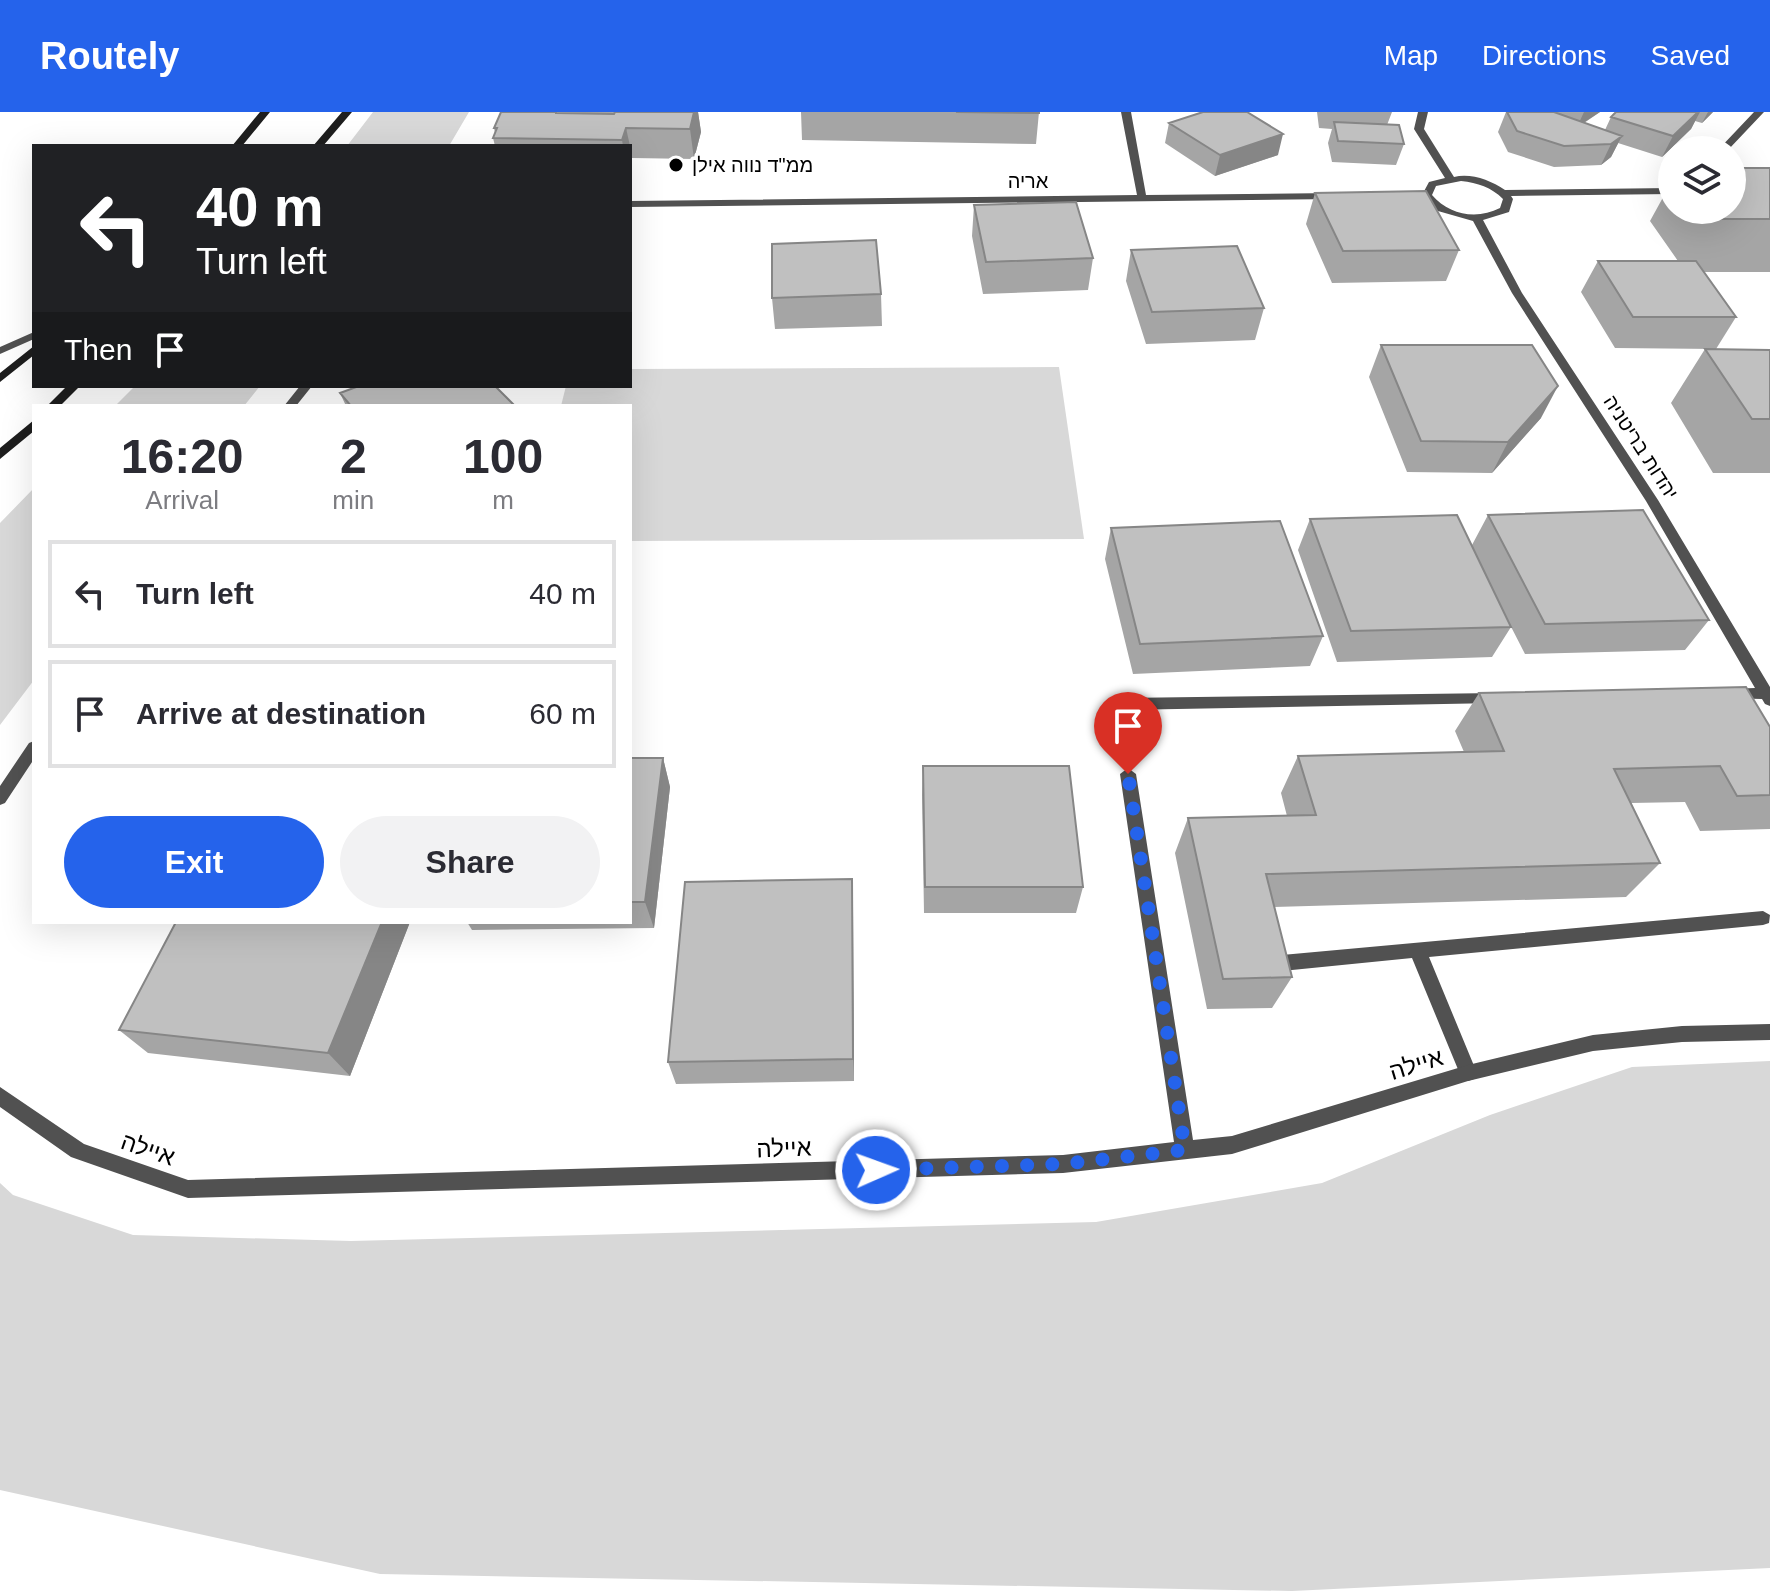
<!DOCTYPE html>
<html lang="en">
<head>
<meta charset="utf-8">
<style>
	:root { --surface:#fff; --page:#f2f2f3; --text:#2b2b33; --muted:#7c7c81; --line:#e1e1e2; --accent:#2563eb }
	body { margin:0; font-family:Arial,"Noto Sans Hebrew",sans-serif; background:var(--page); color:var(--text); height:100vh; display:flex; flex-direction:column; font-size:30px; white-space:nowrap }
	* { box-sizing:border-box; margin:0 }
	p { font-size:26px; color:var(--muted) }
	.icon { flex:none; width:44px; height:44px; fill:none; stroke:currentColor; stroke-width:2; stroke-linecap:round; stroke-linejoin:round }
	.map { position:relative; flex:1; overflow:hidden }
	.panel { position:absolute; left:32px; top:292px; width:600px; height:520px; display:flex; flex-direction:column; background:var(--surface); border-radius:0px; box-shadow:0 8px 32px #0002 }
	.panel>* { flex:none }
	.hud { position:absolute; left:32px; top:32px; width:600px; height:244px; border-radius:0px; box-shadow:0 8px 32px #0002; background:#202124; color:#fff; overflow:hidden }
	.controls { position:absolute; left:1658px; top:24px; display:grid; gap:16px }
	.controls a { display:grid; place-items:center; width:88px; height:88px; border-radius:50%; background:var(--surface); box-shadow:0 8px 32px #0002; font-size:40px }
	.pin { position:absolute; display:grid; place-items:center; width:68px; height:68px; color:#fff; margin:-82px -34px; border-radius:50% 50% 50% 0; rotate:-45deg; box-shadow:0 0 8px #0007 }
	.pin .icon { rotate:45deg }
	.me { position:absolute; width:88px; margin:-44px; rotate:88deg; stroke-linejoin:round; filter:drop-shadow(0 0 6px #0008) }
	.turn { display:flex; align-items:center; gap:28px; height:168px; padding:0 32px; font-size:36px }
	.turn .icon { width:104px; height:104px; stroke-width:2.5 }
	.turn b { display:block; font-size:56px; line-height:68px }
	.then { display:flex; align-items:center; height:76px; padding:0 32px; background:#0003; gap:16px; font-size:30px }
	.eta { display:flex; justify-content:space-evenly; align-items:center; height:136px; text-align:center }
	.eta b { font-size:48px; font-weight:700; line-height:56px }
	.primary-button { display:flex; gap:16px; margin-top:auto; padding:16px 32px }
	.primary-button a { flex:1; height:92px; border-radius:48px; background:var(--accent); color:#fff; font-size:32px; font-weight:700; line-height:92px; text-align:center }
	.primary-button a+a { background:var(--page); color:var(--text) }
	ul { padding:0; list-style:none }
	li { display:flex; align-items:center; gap:24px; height:108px; margin:0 16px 12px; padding:0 16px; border:4px solid var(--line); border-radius:0px }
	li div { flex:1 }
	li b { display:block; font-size:30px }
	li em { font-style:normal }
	header { display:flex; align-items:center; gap:48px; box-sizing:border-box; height:112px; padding:0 40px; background:var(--accent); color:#fff }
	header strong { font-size:38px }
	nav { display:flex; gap:44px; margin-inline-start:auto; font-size:28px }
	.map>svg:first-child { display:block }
	.green { fill:#d8d8d8 }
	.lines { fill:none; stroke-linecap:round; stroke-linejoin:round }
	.lane { fill:#515151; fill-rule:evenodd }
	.street { fill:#515151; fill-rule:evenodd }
	.secondary { fill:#1e1e1e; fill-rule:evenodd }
	.wall { fill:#a5a5a5 }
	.shaded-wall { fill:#868686 }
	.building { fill:#c0c0c0; stroke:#868686; stroke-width:2 }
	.route { stroke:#2563eb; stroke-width:14; stroke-dasharray:0 25.2 }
	.poi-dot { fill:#000; stroke:#fff; stroke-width:3 }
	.labels { text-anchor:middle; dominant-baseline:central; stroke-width:7; stroke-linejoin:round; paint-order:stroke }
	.far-poi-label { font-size:20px; fill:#000; stroke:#fff; text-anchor:start }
	.far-street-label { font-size:20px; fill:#000; stroke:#fff }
	.street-label { font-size:24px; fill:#000; stroke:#fff }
</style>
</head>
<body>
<header>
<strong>Routely</strong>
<nav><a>Map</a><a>Directions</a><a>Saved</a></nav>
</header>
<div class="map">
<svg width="1770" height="1479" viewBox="0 0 1770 1479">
	<rect width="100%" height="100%" fill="#fff"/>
	<!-- green -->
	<path class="green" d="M373,0H469L449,34H347Z
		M1059,255L1084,427L630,429V294H561L566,274H630V257Z
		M135,274H260L244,294H115Z
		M34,376V568L0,613V411Z
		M1770,949V1456L1292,1479L380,1462L0,1378V1071L13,1083L133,1123L351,1129L1096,1110L1322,1071L1490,1003L1632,955Z"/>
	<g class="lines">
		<!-- lane -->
		<path class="lane" d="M1763,799L1770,803L1769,811L1763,813L1429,845L1477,961L1474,967L1468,969L1462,967L1412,846L1282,859L1276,856L1273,851L1276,846L1282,843Z"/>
		<!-- street -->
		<path class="street" d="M1121,0H1131L1146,83L1336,81L1341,84L1336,87L630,95V89L1137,83Z
			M1418,0H1428L1424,17L1454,65C1471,61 1490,68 1505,78L1672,76V82L1511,84L1513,87L1509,100L1483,108L1522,181L1658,388L1770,575V594L1765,592L1762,587L1723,586L1721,582L1728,577L1755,576L1646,389L1512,181L1473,109L1438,99L1422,83L1429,70L1445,66L1414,17ZM1461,69C1478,71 1491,75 1503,87L1500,96C1477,108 1449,103 1432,83L1436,74Z
			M1754,0H1764L1728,38H1718Z
			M34,220V227L0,242V235Z
			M300,274H312L296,294H284Z
			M1497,581L1504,586L1497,591L1123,598L1116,592L1123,586Z
			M34,629V647L5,691L0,693V674L29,631Z
			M1128,656L1136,662L1193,1028L1232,1024L1468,953L1593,923L1682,914L1770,912V928L1682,930L1593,939L1468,969L1232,1042L1063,1061L188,1086L71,1045L0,995V975L84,1032L188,1068L1063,1043L1174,1030L1120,662Z"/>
		<!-- secondary -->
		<path class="secondary" d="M260,0H270L242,34H232Z
			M342,0H352L323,34H313Z
			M34,234V243L0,270V261Z
			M67,274H80L60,294H47Z
			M34,308V319L0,347V336Z"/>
	</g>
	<!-- wall -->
	<path class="wall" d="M501,0H698L701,20L694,47L632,46L630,51V34H495L493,26L495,21L494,16Z
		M801,0H1039L1036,32L802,28Z
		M1317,0H1392L1387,13L1404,32L1396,53L1332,50L1328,31L1332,17L1319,16Z
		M1506,0H1600L1584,11L1605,18L1611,5L1616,0H1713L1702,11L1695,9L1691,17L1662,45L1618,31L1611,45L1601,53L1554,55L1508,40L1498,20Z
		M1169,11L1278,43L1215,64L1165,31Z
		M1770,56V160H1704L1736,205L1716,237L1615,236L1581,180L1598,149H1678L1650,109L1672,69V98H1732Z
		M1315,81L1459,138L1446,169L1332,171L1306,112Z
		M974,93L1093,146L1088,178L983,182L972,124Z
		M1131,138L1264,196L1255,228L1146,232L1126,169Z
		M881,182L882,214L775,217L772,186Z
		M1381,233L1541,306L1492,361L1407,360L1369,265Z
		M1705,237L1770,238V361H1713L1671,291Z
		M340,281L515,294H346Z
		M1488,403L1709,508L1685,538L1525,542L1505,503L1511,515L1492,545L1337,550L1298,438L1310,407L1472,433Z
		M1111,416L1323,524L1310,554L1133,562L1105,447Z
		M1479,581L1770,615V717L1700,719L1685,690L1631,691L1660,751L1626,785L1274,795L1292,865L1272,896L1207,897L1175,741L1188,706L1287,704L1281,681L1298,644L1464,640L1455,619Z
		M630,646H663L670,675L654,816L472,818L467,810H630Z
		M923,654L1083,775L1076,801H924L922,683Z
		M852,767L854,969L676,972L668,950Z
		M176,810H410L350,964L148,941L119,918Z"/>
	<!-- shaded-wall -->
	<path class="shaded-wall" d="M694,0H698L701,20L694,47L690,17Z
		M1584,0H1600L1577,15Z
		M1698,0H1700L1691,17L1662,45L1673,24Z
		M1708,0H1713L1702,11Z
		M626,16L630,34H623L622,28Z
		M1283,22L1278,43L1215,64L1220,43Z
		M1622,24L1611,45L1601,53L1611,32Z
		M1558,274L1541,306L1492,361L1508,330Z
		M663,646L670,675L654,816L645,790Z
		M852,767L853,794L854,969L853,947Z
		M382,810H410L350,964L328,941Z"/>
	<!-- building -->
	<path class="building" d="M501,0H556V1L614,2L615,0H694L690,17L626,16L622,28L493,26L497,16H494Z
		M956,0H1039V1Z
		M1203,0H1247L1283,22L1220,43L1169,11Z
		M1507,0H1554L1622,24L1611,32L1564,34L1517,19Z
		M1616,0H1698L1673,24L1611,5Z
		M1334,10L1399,13L1404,32L1338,29Z
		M1732,56H1770V107H1718L1711,98H1732Z
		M1426,79L1459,138L1343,139L1315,81Z
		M1076,90L1093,146L986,150L974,93Z
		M876,128L881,182L772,186V132Z
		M1237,134L1264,196L1152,200L1131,138Z
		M1598,149H1696L1736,205H1633Z
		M1381,233H1532L1558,274L1508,330L1421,329Z
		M1705,237L1770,238V307H1752Z
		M359,274H495L515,294H351L340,281Z
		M1643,398L1709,508L1545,512L1488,403Z
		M1457,403L1511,515L1351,519L1310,407Z
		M1280,409L1323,524L1140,532L1111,416Z
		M1746,575L1770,615V683L1737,684L1720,654L1614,657L1660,751L1266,762L1292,865L1223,867L1188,706L1316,703L1298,644L1504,639L1479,581Z
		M630,646H663L645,790H630Z
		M923,654H1069L1083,775H925Z
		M852,767L853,947L668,950L685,770Z
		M176,810H382L328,941L119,918Z"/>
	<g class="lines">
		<!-- route -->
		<path class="route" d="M876,1058L1063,1052L1185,1038L1128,662"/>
	</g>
	<!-- markers -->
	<circle class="poi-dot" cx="676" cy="53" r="8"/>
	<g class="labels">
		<!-- far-poi labels -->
		<g class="far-poi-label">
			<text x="692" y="53">ממ"ד נווה אילן</text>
		</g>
		<!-- far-street labels -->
		<g class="far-street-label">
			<text x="1028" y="69">אריה</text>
			<text transform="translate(1641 335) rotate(57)">יהדות בריטניה</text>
		</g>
		<!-- street labels -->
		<g class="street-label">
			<text transform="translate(1416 952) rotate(-17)">איילה</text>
			<text transform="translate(784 1036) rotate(-2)">איילה</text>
			<text transform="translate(148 1037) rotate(19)">איילה</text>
		</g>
	</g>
</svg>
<div class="controls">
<a><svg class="icon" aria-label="layers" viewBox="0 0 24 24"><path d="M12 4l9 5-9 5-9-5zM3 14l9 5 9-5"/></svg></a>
</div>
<div class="pin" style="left:1128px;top:662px;background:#d93025"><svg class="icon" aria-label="arrive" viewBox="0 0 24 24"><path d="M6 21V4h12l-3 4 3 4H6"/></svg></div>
<svg class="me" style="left:876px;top:1058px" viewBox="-20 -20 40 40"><circle r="17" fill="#2563eb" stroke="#fff" stroke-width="3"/><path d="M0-11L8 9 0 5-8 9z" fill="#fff"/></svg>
<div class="hud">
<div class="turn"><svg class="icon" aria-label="left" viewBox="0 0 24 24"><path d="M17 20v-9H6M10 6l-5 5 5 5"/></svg><div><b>40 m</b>Turn left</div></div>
<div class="then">Then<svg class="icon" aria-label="arrive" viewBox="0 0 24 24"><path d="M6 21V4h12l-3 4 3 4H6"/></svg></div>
</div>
<section class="panel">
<div class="eta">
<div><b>16:20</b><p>Arrival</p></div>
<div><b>2</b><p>min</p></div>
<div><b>100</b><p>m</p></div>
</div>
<ul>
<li><svg class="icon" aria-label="left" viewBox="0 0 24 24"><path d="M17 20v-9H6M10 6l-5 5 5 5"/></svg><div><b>Turn left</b></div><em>40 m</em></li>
<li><svg class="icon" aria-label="arrive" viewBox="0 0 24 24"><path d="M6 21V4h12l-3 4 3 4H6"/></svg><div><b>Arrive at destination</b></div><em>60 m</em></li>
</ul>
<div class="primary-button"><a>Exit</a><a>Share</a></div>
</section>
</div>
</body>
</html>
